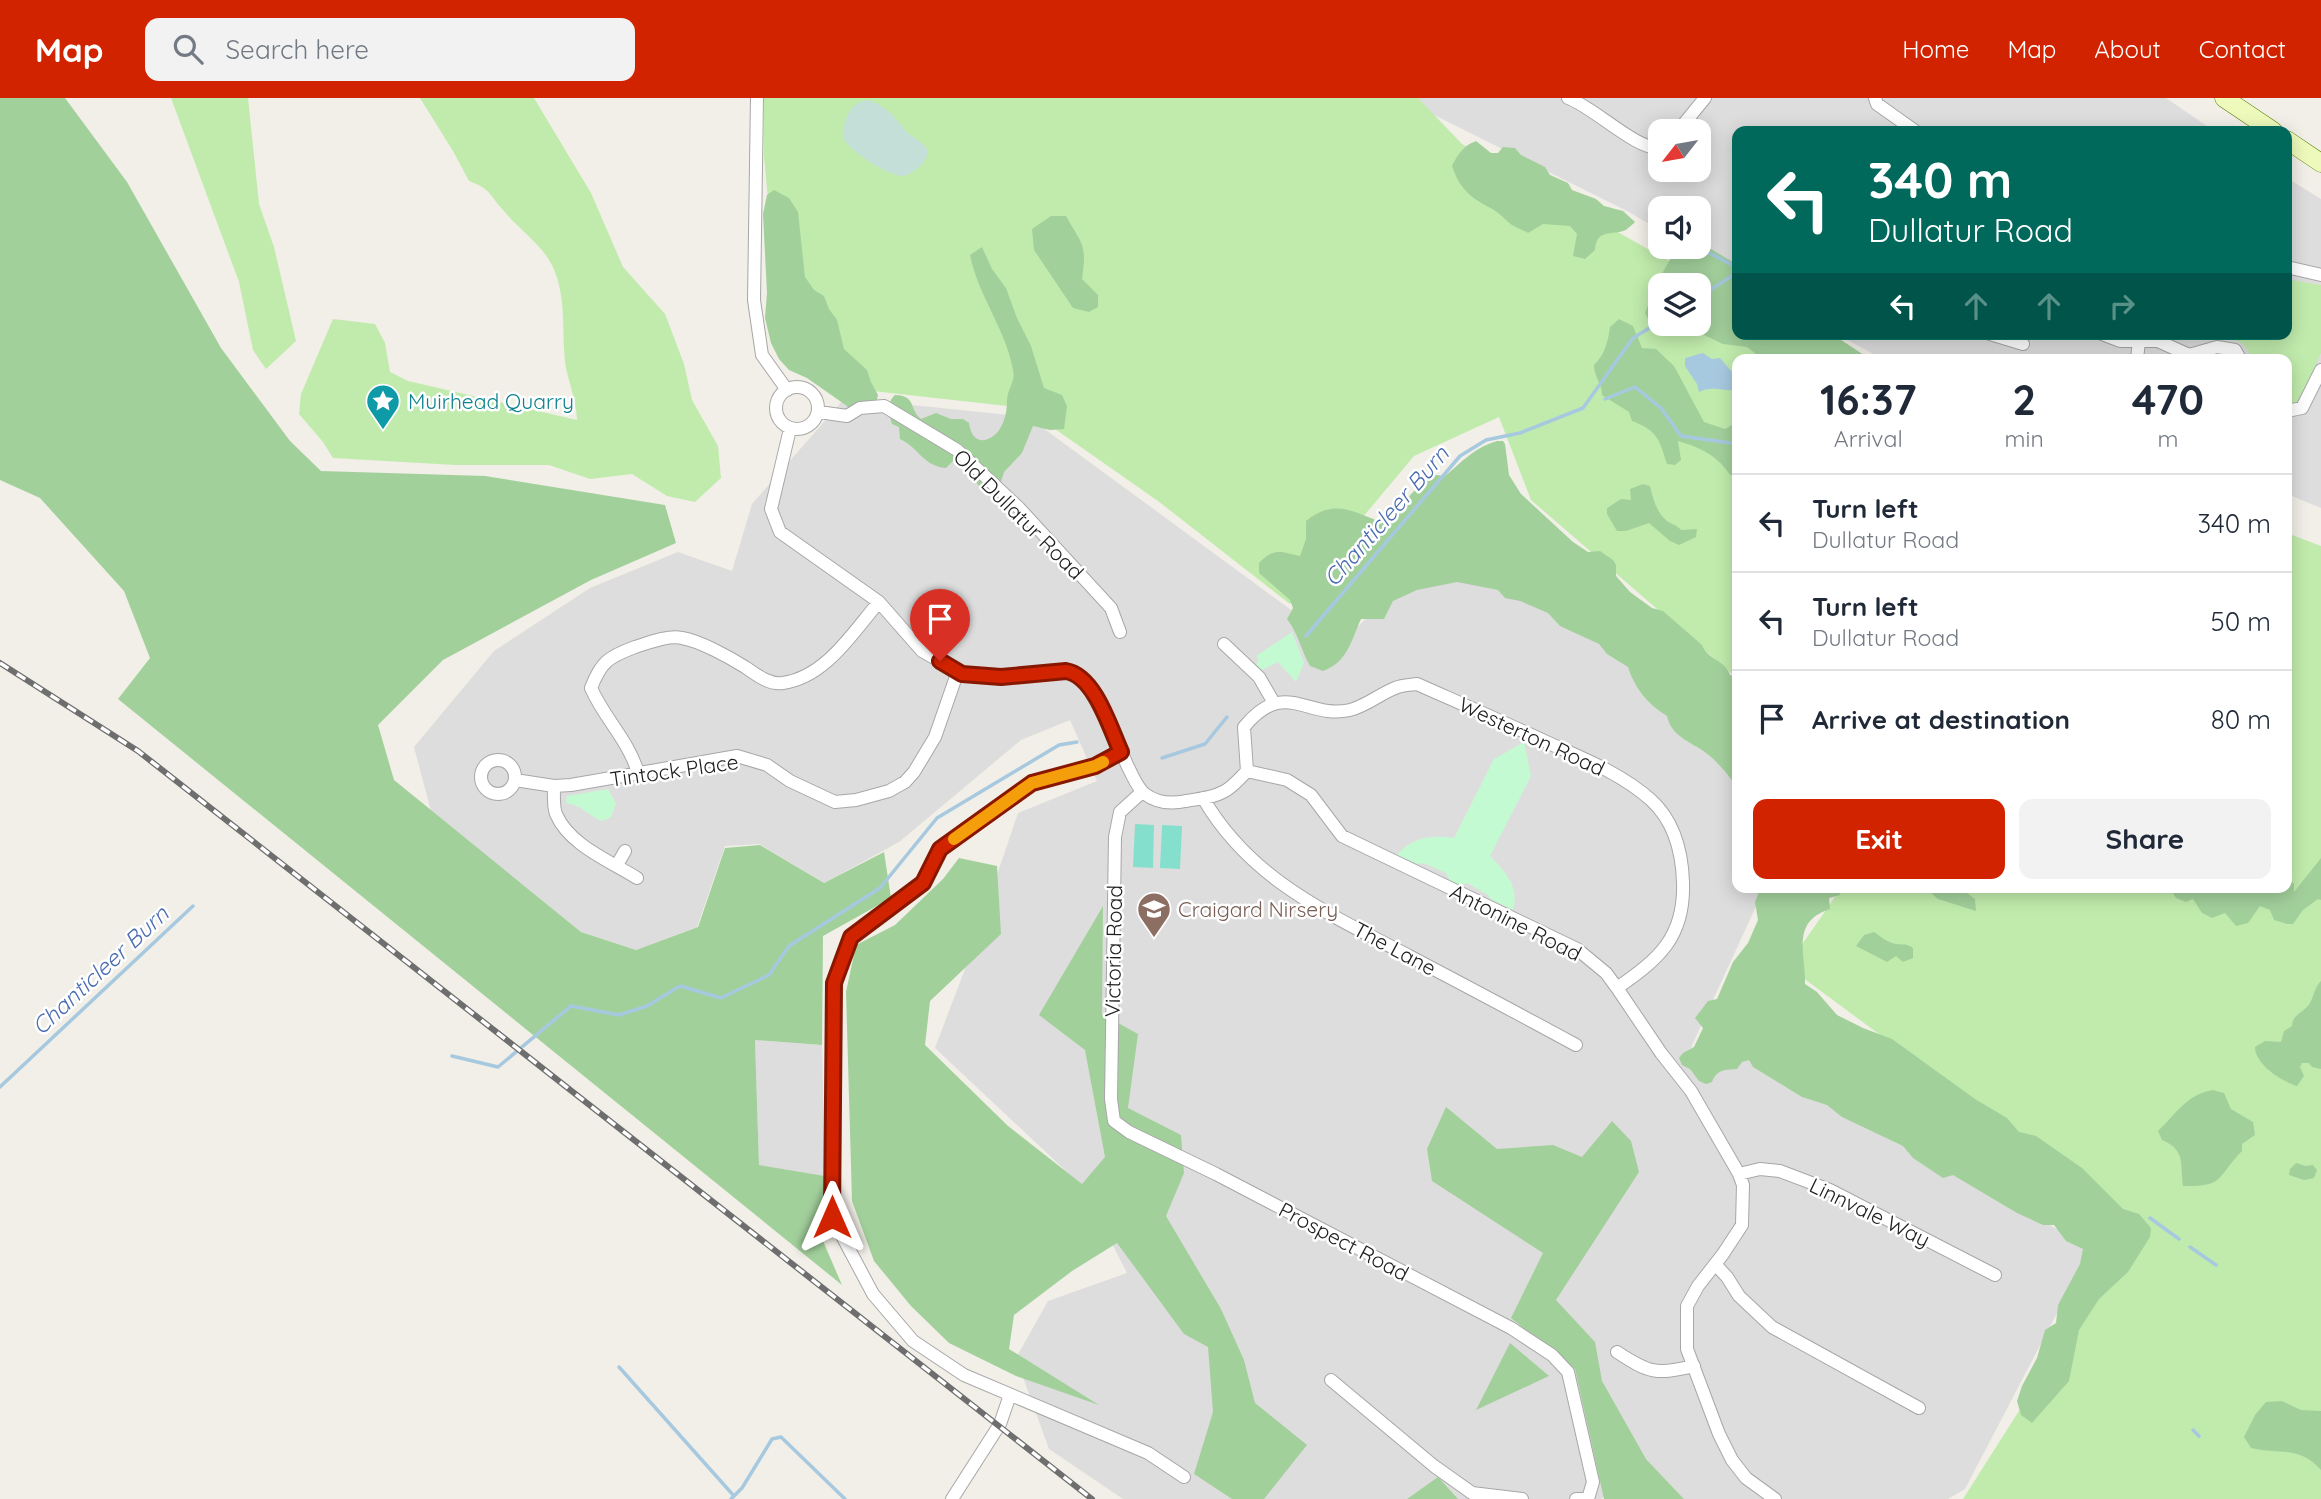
<!DOCTYPE html>
<html lang="en">
<head>
<meta charset="utf-8">
<style>
	:root { --surface:#fff; --page:#f2f2f3; --text:#1f2937; --muted:#747a83; --line:#e0e1e3; --accent:#d12300 }
	body { margin:0; font-family:Quicksand,sans-serif; background:var(--page); color:var(--text); height:100vh; display:flex; flex-direction:column; font-size:26px; white-space:nowrap }
	* { box-sizing:border-box; margin:0 }
	p { font-size:23px; color:var(--muted) }
	.icon { flex:none; width:38px; height:38px; fill:none; stroke:currentColor; stroke-width:2; stroke-linecap:round; stroke-linejoin:round }
	.map { position:relative; flex:1; overflow:hidden }
	.drawer { position:absolute; left:1732px; top:256px; width:560px; height:539px; display:flex; flex-direction:column; background:var(--surface); border-radius:14px; box-shadow:0 4px 18px #0003 }
	.drawer>* { flex:none }
	.top-card { position:absolute; left:1732px; top:28px; width:560px; height:214px; border-radius:14px; box-shadow:0 4px 18px #0003; background:#00695c; color:#fff; overflow:hidden }
	.needle { width:46px; rotate:239deg }
	.tools { position:absolute; left:1648px; top:21px; display:grid; gap:14px }
	.tools a { display:grid; place-items:center; width:63px; height:63px; border-radius:14px; background:var(--surface); box-shadow:0 4px 18px #0003; font-size:35px }
	.pin { position:absolute; display:grid; place-items:center; width:60px; height:60px; color:#fff; margin:-72px -30px; border-radius:50% 50% 50% 0; rotate:-45deg; box-shadow:0 0 7px #0007 }
	.pin .icon { rotate:45deg }
	.me { position:absolute; width:77px; margin:-38px; rotate:0deg; stroke-linejoin:round; filter:drop-shadow(0 0 5px #0008) }
	.turn { display:flex; align-items:center; gap:24px; height:147px; padding:0 21px; font-size:32px }
	.turn .icon { width:91px; height:91px; stroke-width:2.5 }
	.turn b { display:block; font-size:49px; line-height:60px }
	.lanes { display:flex; align-items:center; height:66px; padding:0 21px; background:#0003; justify-content:center; gap:35px; direction:ltr }
	.lanes .off { opacity:.35 }
	.eta { display:flex; justify-content:space-evenly; align-items:center; height:119px; text-align:center }
	.eta b { font-size:42px; font-weight:700; line-height:49px }
	.primary-button { display:flex; gap:14px; margin-top:auto; padding:14px 21px }
	.primary-button a { flex:1; height:80px; border-radius:14px; background:var(--accent); color:#fff; font-size:28px; font-weight:700; line-height:80px; text-align:center }
	.primary-button a+a { background:var(--page); color:var(--text) }
	ul { padding:0; list-style:none }
	li { display:flex; align-items:center; gap:21px; height:98px; padding:0 21px; border-top:2px solid var(--line) }
	li div { flex:1 }
	li b { display:block; font-size:26px }
	li em { font-style:normal }
	header { display:flex; align-items:center; gap:42px; box-sizing:border-box; height:98px; padding:0 35px; background:var(--accent); color:#fff }
	header strong { font-size:33px }
	nav { display:flex; gap:38px; margin-inline-start:auto; font-size:24px }
	.search { width:490px; height:63px; background:var(--page); display:flex; align-items:center; gap:18px; box-sizing:border-box; padding:0 24px; border-radius:14px; color:var(--muted); font-size:26px }
	.map>svg:first-child { display:block }
	.residential { fill:#dedddd; fill-rule:evenodd }
	.grass { fill:#c1ebad; fill-rule:evenodd }
	.forest { fill:#a2d09b; fill-rule:evenodd }
	.wetland { fill:#c4dfd7 }
	.park { fill:#c4fad2 }
	.pitch { fill:#84e0cc }
	.water { fill:#a7c9df }
	.lines { fill:none; stroke-linecap:round; stroke-linejoin:round }
	.stream { stroke:#a7c9df; stroke-width:3.5 }
	.street-casing { stroke:#a7a7a7; stroke-width:14 }
	.secondary-casing { stroke:#5a7b04; stroke-width:19 }
	.street { stroke:#fff; stroke-width:12 }
	.secondary { stroke:#edfabb; stroke-width:18 }
	.rail-casing { stroke:#6e6e6e; stroke-width:6 }
	.rail { stroke:#fff; stroke-width:3.5; stroke-dasharray:10; stroke-linecap:butt }
	.route-casing { stroke:#881700; stroke-width:18 }
	.route { stroke:#d12300; stroke-width:12 }
	.slow { stroke:#f59e0b; stroke-width:12 }
	.labels { text-anchor:middle; dominant-baseline:central; stroke-width:5; stroke-linejoin:round; paint-order:stroke }
	.culture-label { font-size:21px; fill:#0d838f; stroke:#fff; text-anchor:start }
	.street-label { font-size:21px; fill:#202020; stroke:#fff }
	.education-label { font-size:21px; fill:#785e54; stroke:#fff; text-anchor:start }
	.water-label { font-size:23px; font-style:italic; fill:#4b6db2; stroke:#fff }
</style>
</head>
<body>
<header>
<strong>Map</strong>
<div class="search"><svg class="icon" aria-label="search" viewBox="0 0 24 24"><circle cx="10" cy="10" r="6"/><path d="M15 15l6 6"/></svg>Search here</div>
<nav><a>Home</a><a>Map</a><a>About</a><a>Contact</a></nav>
</header>
<div class="map">
<svg width="2321" height="1401" viewBox="0 0 2321 1401">
	<rect width="100%" height="100%" fill="#f1efe7"/>
	<!-- residential -->
	<path class="residential" d="M1400,0H2166L2214,33H1738V180L1699,149V110H1661V133L1629,114ZM1661,33H1699V72H1661Z
		M2287,80L2321,101V410L2287,396V261H1883L1836,236H2287Z
		M845,300L1028,319L1339,547L1403,485L1461,471L1620,549L1738,686V789H1765L1688,956H1741L2091,1150L1965,1391L1948,1401H1684L1646,1361L1601,1401H1123L1049,1351L1016,1260L1048,1203L1127,1175L1083,1089L935,950L965,871L1018,715L1097,683L1070,622L1021,642L899,744L824,785L759,746L725,748L697,829L636,852L581,834L431,713L414,649L494,553L590,490L678,454L732,473L752,406Z
		M755,942L822,947L825,1078L759,1067Z"/>
	<!-- grass -->
	<path class="grass" d="M171,0H248L259,106L274,149L296,243L266,271L253,252L239,184Z
		M420,0H534L591,95L623,169L665,216L684,266L692,302L718,348L721,380L695,404L667,398L632,376L590,381L549,367H455L333,360L323,344L299,316L301,296L333,221L375,226L385,245L390,274L408,283L577,322C576,303 570,288 566,270C561,239 567,205 555,174C546,149 520,133 504,113C489,97 491,91 469,83L453,53Z
		M764,0H1418L1462,46L1738,202V236L1841,261H1738V581L1531,402L1499,319L1414,358L1290,506L1158,403L1025,310L837,289L781,239L764,59ZM1661,187H1699V226H1661Z
		M2291,182L2321,187V255L2298,306L2287,309V261H2253L2243,246L2227,238L2228,236H2287V190Z
		M2287,435L2321,448V1401H1963L2137,1127L1787,868L1842,789H2287Z"/>
	<!-- forest -->
	<path class="forest" d="M0,0H65L127,84L221,250L290,343L321,373L485,378L665,407L676,445L591,482L443,562L378,627L394,682L581,834L636,852L698,829L725,750L760,747L824,785L884,754L891,800L823,838L822,947L755,942L759,1067L825,1078L823,1143L842,1187L118,601L150,560L124,493L40,400L0,382Z
		M1476,43L1491,55H1498L1503,49L1515,50L1521,57L1545,69L1550,77L1568,85L1572,92L1596,101L1604,108L1623,113L1635,124C1633,126 1627,131 1626,132C1611,138 1597,130 1595,152L1585,161L1573,158L1577,136L1570,128L1543,126L1528,135C1523,132 1517,130 1512,127C1506,123 1501,116 1494,112C1472,100 1461,94 1452,68C1458,56 1463,48 1476,43Z
		M774,92L789,100L798,114L805,179L814,192L824,198L829,211L837,222L844,251L867,272L871,284L878,297C876,311 866,317 852,318L847,308L807,280L789,272L779,261L771,245L765,220L767,195L763,116L767,97Z
		M1051,118H1066C1083,148 1087,146 1082,181L1098,197V209L1089,214L1073,210L1034,152L1032,131Z
		M1699,144L1738,167V236H1832L1870,261H1763L1747,249L1723,246L1704,237H1669L1654,232L1645,215C1653,195 1665,165 1679,149H1699ZM1661,187H1699V226H1661Z
		M982,149L992,171L1006,190L1017,220L1031,248L1044,290L1062,297L1067,308L1064,331L1050,332L1033,328L1022,355L1004,374L1001,384L1011,393L1010,397C1003,397 993,398 986,394C972,385 972,368 955,361L946,370C923,368 919,350 900,341L899,329L892,326C889,316 886,305 895,297C917,298 908,310 921,321L936,315L951,321H963L969,325C970,333 974,344 985,342C1002,338 1007,317 1007,303C1007,291 1016,284 1013,272C1006,231 978,198 970,157Z
		M1619,221L1633,228L1642,250L1656,251L1674,268L1704,324L1725,331L1732,327L1733,318L1738,313V378L1730,377C1718,358 1700,349 1678,343L1681,362L1675,367L1667,366C1659,341 1658,333 1632,323L1629,314L1602,297C1602,286 1594,279 1594,267C1605,257 1608,243 1610,229Z
		M1497,343H1503L1505,346L1509,377L1521,396L1573,444L1588,454L1600,453L1613,462L1616,467V478L1630,494L1652,510L1663,513L1702,547C1707,561 1725,562 1730,577L1738,579V703C1737,698 1737,692 1735,687C1729,677 1718,665 1710,658C1694,644 1672,641 1667,618C1648,607 1634,589 1628,569L1607,556L1599,546L1560,528L1548,515L1520,503L1505,500L1498,492L1457,484L1417,492L1393,503L1384,521H1361C1351,543 1347,565 1323,573L1310,568C1301,552 1298,535 1287,521L1293,510L1290,502L1259,475V465C1274,449 1281,454 1300,458L1306,441V423C1335,400 1353,414 1383,425L1417,390L1428,376L1445,378C1462,364 1475,349 1497,343Z
		M1643,386L1650,388C1653,400 1656,414 1667,423C1672,427 1676,426 1681,432L1697,431L1696,439L1679,447L1670,443L1649,425L1626,433H1617L1607,416V410L1621,401L1631,402L1630,391Z
		M959,760L997,768L1001,836L930,903L925,947L1008,1028L1082,1086L1105,1059L1085,952L1039,917L1103,808L1102,916L1138,936L1128,1010L1181,1037L1184,1075L1166,1118L1221,1211L1244,1262L1255,1305L1307,1347L1264,1401H1232L1194,1376L1213,1314L1208,1249L1184,1236L1117,1145L1072,1173L1014,1217L1009,1251L1099,1307L1016,1278L949,1245L911,1208L874,1163L852,1103L846,894L856,847L895,827L943,781Z
		M2321,760V802L2318,801L2303,812L2293,826H2287L2274,822L2270,812L2260,808L2248,825L2236,828L2225,815L2212,820L2202,815L2193,801L2186,804L2176,800L2169,789H2287V776L2294,786V794Z
		M1761,789H1840V797L1829,800L1830,811C1790,824 1806,856 1805,886L1817,894L1837,917L1863,930L1892,941L1975,1001L2007,1020L2019,1034L2036,1038L2082,1070L2123,1111L2139,1116L2151,1130L2150,1139L2128,1174L2099,1201L2079,1232L2069,1283L2032,1325L2021,1317L2017,1303L2022,1288L2037,1260L2045,1232L2056,1225L2058,1207L2080,1166L2083,1151L2066,1143L2054,1127H2043L2017,1115L1953,1077L1943,1080L1913,1060L1903,1048L1842,1019L1827,1007L1802,999L1753,969L1749,962L1742,964L1737,971C1725,972 1717,971 1712,984L1706,986L1699,983L1690,971L1682,967L1679,960L1683,955L1694,949L1703,930L1695,920L1708,903L1717,901L1733,864L1748,845L1758,822L1755,804Z
		M1924,789H1959L1975,801L1976,813L1938,801Z
		M1874,834C1880,838 1888,845 1896,846C1904,847 1906,845 1913,850V860L1903,864L1896,858L1887,864L1856,848L1864,837Z
		M2321,883V971L2312,969L2309,965H2302L2300,969L2304,978L2297,988C2283,984 2255,967 2255,949L2265,943L2281,944L2284,933L2292,928C2292,916 2304,915 2310,905C2314,897 2315,889 2321,883Z
		M2213,992L2224,995L2231,1011L2253,1024L2255,1037L2242,1046V1053C2216,1079 2226,1089 2183,1088C2180,1066 2186,1052 2162,1042L2158,1033C2176,1016 2187,996 2213,992Z
		M1446,1009L1497,1051L1553,1047L1582,1059L1612,1023L1631,1043L1639,1074L1556,1202L1595,1244L1602,1283L1646,1361L1684,1401H1604L1575,1271L1511,1220L1543,1155L1432,1083L1427,1051Z
		M2296,1065L2306,1068L2313,1067L2317,1072L2314,1080L2304,1082L2289,1077L2290,1071Z
		M1510,1245L1549,1278L1476,1312Z
		M2282,1303L2301,1312L2321,1313V1372C2299,1347 2280,1357 2251,1350L2244,1339L2255,1317L2266,1304Z
		M1438,1379L1458,1401H1407Z"/>
	<!-- wetland -->
	<path class="wetland" d="M867,2C883,6 895,18 904,31C913,43 939,47 922,66C918,71 910,76 904,78C891,80 847,52 843,39C842,32 845,25 847,18C852,8 856,5 867,2Z"/>
	<!-- park -->
	<path class="park" d="M1292,534L1304,565L1296,584L1278,564L1262,572L1256,566L1259,563L1256,558Z
		M1524,644L1531,678L1490,758C1505,773 1520,789 1513,812L1490,801L1488,797L1467,785L1459,787L1450,783L1446,775L1424,765L1418,766L1397,757C1412,739 1432,737 1454,740L1494,661Z
		M608,691L616,706L611,719L602,723C587,717 584,708 566,705L567,698Z"/>
	<!-- pitch -->
	<path class="pitch" d="M1135,726L1154,727L1153,770L1133,769Z
		M1162,727L1182,728L1180,771L1160,770Z"/>
	<!-- water -->
	<path class="water" d="M1703,255L1712,261L1720,260L1738,281V292C1724,294 1712,287 1699,294L1697,286L1685,268V260Z"/>
	<g class="lines">
		<!-- stream -->
		<path class="stream" d="M1698,149L1738,170
			M1699,199L1738,174
			M1605,301L1635,289L1661,310L1681,338L1738,346
			M1306,538L1460,358L1486,342L1520,335L1583,310L1633,240L1661,223
			M1162,660L1205,646L1227,619
			M452,958L498,969L571,908L619,917L647,908L680,888L721,900L769,877L789,848L880,790L937,720L1059,647L1077,644
			M0,989L193,808
			M2150,1120L2179,1141
			M2190,1149L2216,1167
			M619,1269L734,1398
			M2193,1332L2199,1338
			M731,1401L742,1390L772,1341L781,1339L845,1401"/>
		<!-- street casing -->
		<g class="street-casing">
			<path id="street" d="M757,0L754,202L762,257L787,292
				M1568,0C1594,9 1637,53 1661,50
				M1875,0L1877,6L1915,33
				M1678,33L1705,0
				M2287,169L2321,177
				M1990,236L2023,246
				M2102,236L2120,243H2158L2189,257L2217,249L2235,252L2240,261
				M2137,261L2139,243
				M776 310a21 21 0 1 1 42 0a21 21 0 1 1-42 0Z
				M2287,313L2302,310L2321,272
				M819,314L847,318L860,310L884,308L957,352L1019,410L1111,510L1120,534
				M790,331L771,411L780,434L879,504L922,553L962,576L1001,579L1066,573C1097,579 1116,643 1128,669C1133,678 1137,690 1145,696C1157,705 1172,706 1186,703C1198,701 1212,700 1223,694C1232,690 1240,680 1247,673
				M1224,546L1259,579L1274,605
				M1121,654L1095,669L1032,685L940,751L923,785L851,839L833,885L832,1119L873,1196L913,1243L964,1277L1148,1355L1184,1379
				M481 679a17 17 0 1 1 34 0a17 17 0 1 1-34 0Z
				M1247,673L1287,682L1311,697L1342,738L1577,851L1606,875L1617,890L1661,955L1691,993L1739,1076L1743,1087L1742,1127L1723,1156L1698,1188L1687,1208V1251L1719,1336L1732,1362L1746,1380L1775,1401
				M1247,673L1244,629C1285,579 1307,622 1350,612C1366,608 1380,596 1395,590C1402,587 1410,587 1417,586C1462,606 1508,626 1553,647C1587,662 1623,677 1651,702C1674,723 1682,754 1683,784C1685,839 1659,861 1617,890
				M638,675C629,643 604,620 591,590C601,564 608,559 635,549C648,545 668,537 682,540C700,543 729,559 745,569C757,577 769,587 783,585C826,579 853,534 879,504
				M515,682L554,688L571,687L737,658L767,667L790,683L835,704L856,702L889,693L905,684L914,674L935,639L958,573
				M554,688C554,697 553,708 556,716C569,747 610,763 637,780
				M1142,694L1120,714L1115,739L1111,1001L1114,1023L1129,1034L1216,1076L1511,1230L1552,1257L1568,1274L1593,1384L1588,1401H1576
				M1203,700C1251,783 1330,816 1411,859C1466,888 1521,917 1576,947
				M617,767L625,753
				M1739,1076L1760,1071L1780,1073L1830,1092L1995,1177
				M1715,1166L1727,1179L1739,1198L1772,1229L1919,1310
				M1617,1254C1649,1275 1656,1277 1694,1268
				M1331,1282L1434,1368L1472,1395L1522,1401
				M952,1401L1000,1326L1010,1297"/>
		</g>
		<!-- secondary casing -->
		<g class="secondary-casing">
			<path id="secondary" d="M2224,0L2273,33
				M2287,42L2321,65"/>
		</g>
		<!-- street -->
		<use href="#street" class="street"/>
		<!-- secondary -->
		<use href="#secondary" class="secondary"/>
		<!-- rail casing -->
		<g class="rail-casing">
			<path id="rail" d="M0,565L138,653L1092,1401"/>
		</g>
		<!-- rail -->
		<use href="#rail" class="rail"/>
	</g>
	<g class="lines">
		<!-- route casing -->
		<g class="route-casing">
			<path id="route" d="M832,1119L834,885L851,839L923,785L940,751L1032,685L1095,668L1121,654C1110,630 1095,578 1066,573L1001,579L962,576L940,563"/>
		</g>
		<!-- route -->
		<use href="#route" class="route"/>
		<!-- slow -->
		<path class="slow" d="M954,741L1032,685L1095,668L1103,664"/>
	</g>
	<!-- icons -->
	<defs>
		<g id="sight-pin" transform="scale(1.75)"><path d="M0 17L-7.5 6A9.5 9.5 0 1 1 7.5 6Z" fill="#0f9aa8" stroke="#fff"/><path d="M0-6L1.8-2.2L6-1.7L2.9 1.2L3.7 5.4L0 3.3L-3.7 5.4L-2.9 1.2L-6-1.7L-1.8-2.2Z" fill="#fff"/></g>
		<g id="school-pin" transform="scale(1.75)"><path d="M0 17L-7.5 6A9.5 9.5 0 1 1 7.5 6Z" fill="#8d6e63" stroke="#fff"/><path d="M0-5L7-2L0 1L-7-2ZM-4 1L0 2.5L4 1V4Q0 6-4 4Z" fill="#fff"/></g>
	</defs>
	<g fill-rule="evenodd">
		<use href="#sight-pin" x="383" y="303"/>
		<use href="#school-pin" x="1154" y="811"/>
	</g>
	<g class="labels">
		<!-- culture labels -->
		<g class="culture-label">
			<text x="408" y="303">Muirhead Quarry</text>
		</g>
		<!-- street labels -->
		<g class="street-label">
			<text transform="translate(1019 416) rotate(45)">Old Dullatur Road</text>
			<text transform="translate(1532 638) rotate(25)">Westerton Road</text>
			<text transform="translate(674 672) rotate(-8)">Tintock Place</text>
			<text transform="translate(1516 824) rotate(27)">Antonine Road</text>
			<text transform="translate(1395 850) rotate(28)">The Lane</text>
			<text transform="translate(1113 853) rotate(-89)">Victoria Road</text>
			<text transform="translate(1870 1114) rotate(26)">Linnvale Way</text>
			<text transform="translate(1344 1143) rotate(28)">Prospect Road</text>
		</g>
		<!-- education labels -->
		<g class="education-label">
			<text x="1178" y="811">Craigard Nirsery</text>
		</g>
		<!-- water labels -->
		<g class="water-label">
			<text transform="translate(1386 418) rotate(-49)">Chanticleer Burn</text>
			<text transform="translate(100 872) rotate(-43)">Chanticleer Burn</text>
		</g>
	</g>
</svg>
<div class="tools">
<a><svg class="needle" viewBox="-14 -14 28 28"><path d="M0-13l5 13h-10z" fill="#e53935"/><path d="M0 13l5-13h-10z" fill="#747a83"/></svg></a>
<a><svg class="icon" aria-label="sound" viewBox="0 0 24 24"><path d="M4 9h4l5-4v14l-5-4H4zM17 9q2 3 0 6"/></svg></a>
<a><svg class="icon" aria-label="layers" viewBox="0 0 24 24"><path d="M12 4l9 5-9 5-9-5zM3 14l9 5 9-5"/></svg></a>
</div>
<div class="pin" style="left:940px;top:563px;background:#d93025"><svg class="icon" aria-label="arrive" viewBox="0 0 24 24"><path d="M6 21V4h12l-3 4 3 4H6"/></svg></div>
<svg class="me" style="left:832px;top:1119px" viewBox="-20 -20 40 40"><path d="M0-17L14 15 0 8-14 15z" fill="#d12300" stroke="#fff" stroke-width="4"/></svg>
<div class="top-card">
<div class="turn"><svg class="icon" aria-label="left" viewBox="0 0 24 24"><path d="M17 20v-9H6M10 6l-5 5 5 5"/></svg><div><b>340 m</b>Dullatur Road</div></div>
<div class="lanes"><svg class="icon" aria-label="left" viewBox="0 0 24 24"><path d="M17 20v-9H6M10 6l-5 5 5 5"/></svg><svg class="icon off" aria-label="ahead" viewBox="0 0 24 24"><path d="M12 20V5M6 11l6-6 6 6"/></svg><svg class="icon off" aria-label="ahead" viewBox="0 0 24 24"><path d="M12 20V5M6 11l6-6 6 6"/></svg><svg class="icon off" aria-label="right" viewBox="0 0 24 24"><path d="M7 20v-9h11M14 6l5 5-5 5"/></svg></div>
</div>
<section class="drawer">
<div class="eta">
<div><b>16:37</b><p>Arrival</p></div>
<div><b>2</b><p>min</p></div>
<div><b>470</b><p>m</p></div>
</div>
<ul>
<li><svg class="icon" aria-label="left" viewBox="0 0 24 24"><path d="M17 20v-9H6M10 6l-5 5 5 5"/></svg><div><b>Turn left</b><p>Dullatur Road</p></div><em>340 m</em></li>
<li><svg class="icon" aria-label="left" viewBox="0 0 24 24"><path d="M17 20v-9H6M10 6l-5 5 5 5"/></svg><div><b>Turn left</b><p>Dullatur Road</p></div><em>50 m</em></li>
<li><svg class="icon" aria-label="arrive" viewBox="0 0 24 24"><path d="M6 21V4h12l-3 4 3 4H6"/></svg><div><b>Arrive at destination</b></div><em>80 m</em></li>
</ul>
<div class="primary-button"><a>Exit</a><a>Share</a></div>
</section>
</div>
</body>
</html>
